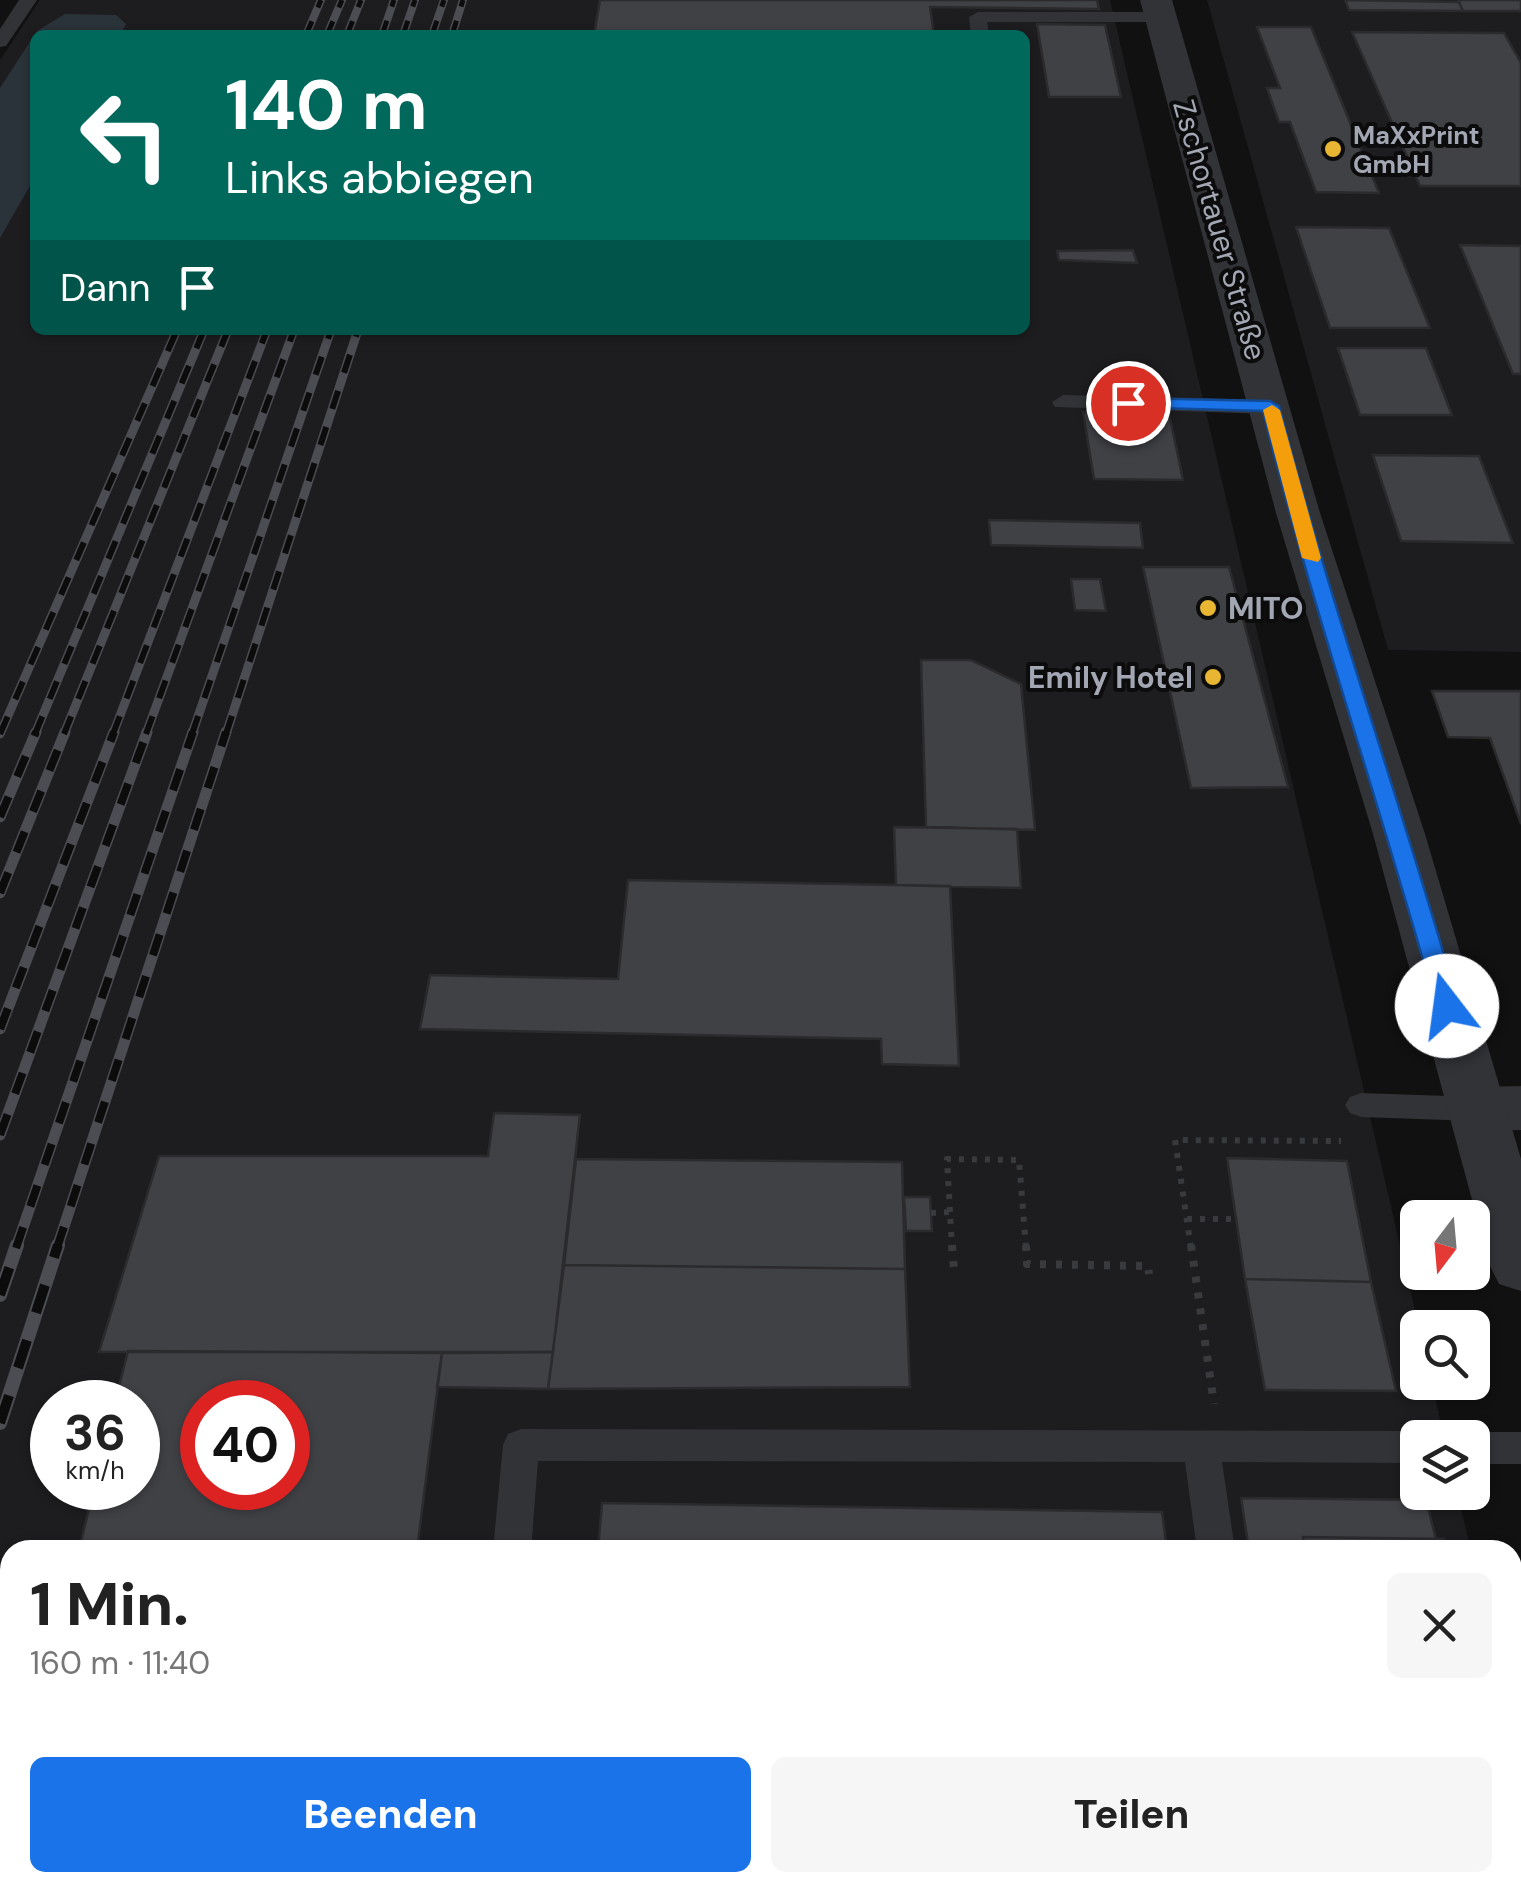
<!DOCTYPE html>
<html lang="de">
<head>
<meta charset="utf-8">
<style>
	:root { --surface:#fff; --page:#f6f6f6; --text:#222; --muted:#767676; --accent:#1a73e8 }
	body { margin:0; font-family:"DM Sans",sans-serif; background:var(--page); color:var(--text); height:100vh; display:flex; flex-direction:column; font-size:38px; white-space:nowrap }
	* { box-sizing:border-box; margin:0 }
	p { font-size:32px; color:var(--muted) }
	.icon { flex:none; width:55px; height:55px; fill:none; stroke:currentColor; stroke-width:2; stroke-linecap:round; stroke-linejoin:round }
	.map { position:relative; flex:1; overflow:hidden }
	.side { position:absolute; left:0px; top:1540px; width:1522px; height:352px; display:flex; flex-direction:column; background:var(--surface); border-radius:30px 30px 0 0; box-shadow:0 2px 8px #0004 }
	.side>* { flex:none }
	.guide { position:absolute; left:30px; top:30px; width:1000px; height:305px; border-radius:15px; box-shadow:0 2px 8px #0004; background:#00695c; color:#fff; overflow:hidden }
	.needle { width:65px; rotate:196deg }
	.fabs { position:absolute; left:1400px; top:1200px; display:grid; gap:20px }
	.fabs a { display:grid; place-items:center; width:90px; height:90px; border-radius:15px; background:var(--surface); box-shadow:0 2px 8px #0004; font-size:50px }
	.speed { position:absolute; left:30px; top:1380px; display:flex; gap:20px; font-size:50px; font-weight:700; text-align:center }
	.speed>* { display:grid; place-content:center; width:130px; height:130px; border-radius:50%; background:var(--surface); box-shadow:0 2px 8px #0004; line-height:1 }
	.speed small { font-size:25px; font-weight:400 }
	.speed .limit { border:15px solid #d22; background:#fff; color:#111 }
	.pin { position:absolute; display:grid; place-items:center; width:85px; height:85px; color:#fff; margin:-42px; border:5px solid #fff; border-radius:50%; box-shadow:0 2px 10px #0007 }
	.me { position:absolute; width:110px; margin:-55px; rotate:345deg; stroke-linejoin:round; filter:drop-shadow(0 0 8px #0008) }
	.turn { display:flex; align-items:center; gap:35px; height:210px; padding:0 30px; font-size:45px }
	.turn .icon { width:130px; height:130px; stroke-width:2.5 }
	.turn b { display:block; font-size:70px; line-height:85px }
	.then { display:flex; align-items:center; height:95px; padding:0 30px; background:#0003; gap:20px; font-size:38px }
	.round { display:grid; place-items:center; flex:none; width:105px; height:105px; border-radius:15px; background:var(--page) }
	.headline { display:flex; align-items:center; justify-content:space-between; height:170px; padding:0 30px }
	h1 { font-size:60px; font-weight:800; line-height:75px }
	.cta { display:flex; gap:20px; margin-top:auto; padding:20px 30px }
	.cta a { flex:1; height:115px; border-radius:15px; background:var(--accent); color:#fff; font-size:40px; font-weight:800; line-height:115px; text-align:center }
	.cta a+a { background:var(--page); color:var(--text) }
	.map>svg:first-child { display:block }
	.built { fill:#1d1d1f; fill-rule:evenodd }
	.water { fill:#2b333a }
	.building { fill:#404145; stroke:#2b2b2e; stroke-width:2.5; fill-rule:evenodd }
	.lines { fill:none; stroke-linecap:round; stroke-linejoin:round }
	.path-far1 { stroke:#383a3e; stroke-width:6; stroke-dasharray:5 8; stroke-linecap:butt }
	.path { stroke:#383a3e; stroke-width:8; stroke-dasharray:6 10; stroke-linecap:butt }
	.service { fill:#323337; fill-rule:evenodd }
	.minor { fill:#323337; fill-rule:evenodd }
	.tertiary { fill:#323337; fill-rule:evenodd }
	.rail-far3-casing { stroke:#4b4d52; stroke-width:8 }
	.rail-far2-casing { stroke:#4b4d52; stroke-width:9 }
	.rail-far1-casing { stroke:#4b4d52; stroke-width:11 }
	.rail-casing { stroke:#4b4d52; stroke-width:14 }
	.rail-far3 { stroke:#0c0c0d; stroke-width:5; stroke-dasharray:15; stroke-linecap:butt }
	.rail-far2 { stroke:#0c0c0d; stroke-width:6; stroke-dasharray:19; stroke-linecap:butt }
	.rail-far1 { stroke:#0c0c0d; stroke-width:8; stroke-dasharray:22; stroke-linecap:butt }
	.rail { stroke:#0c0c0d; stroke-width:10; stroke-dasharray:29; stroke-linecap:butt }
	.route { fill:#1a73e8; stroke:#114b97; stroke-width:2.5 }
	.slow { fill:#f59e0b }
	.poi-dot { fill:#e8b633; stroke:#0c0c0d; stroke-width:4 }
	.labels { text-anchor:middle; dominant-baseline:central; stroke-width:8; stroke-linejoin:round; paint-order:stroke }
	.far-poi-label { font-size:25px; font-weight:bold; fill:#a3a7b3; stroke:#0c0c0d; text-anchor:start }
	.street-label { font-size:30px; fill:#a3a7b3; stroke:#0c0c0d }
	.poi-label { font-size:30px; font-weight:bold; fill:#a3a7b3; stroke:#0c0c0d; text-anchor:start }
</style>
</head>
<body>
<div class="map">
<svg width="1521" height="1892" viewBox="0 0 1521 1892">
	<rect width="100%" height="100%" fill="#111112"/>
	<!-- built -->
	<path class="built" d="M40,0H1110L1419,1327L1418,1382L1432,1383L1444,1437L1418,1438V1492L1457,1493L1471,1550H10V1882H1512L1513,1731L1521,1767V1892H0V60ZM35,35H1025V330H35ZM52,1402H138V1488H52ZM202,1402H288V1488H202Z
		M1207,0H1521V652L1388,650Z"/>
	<!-- water -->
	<path class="water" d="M65,14L116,15L126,24L120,35H35V177L0,238V88L37,31Z"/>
	<!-- building -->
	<path class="building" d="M600,0H1097L1099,9L930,7L934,35H594Z
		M1345,0L1459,2L1463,11L1349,10Z
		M1458,0H1521V11H1463Z
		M1037,24L1105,25L1121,97H1049Z
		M1257,27H1311L1379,193L1316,192L1290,122H1279L1267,88H1280Z
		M1352,32L1504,33L1521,63V186H1420Z
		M1296,227L1389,228L1430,328H1330Z
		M1460,245L1521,246V374H1513Z
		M1133,250L1137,263L1059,260L1057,251Z
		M1338,348H1426L1452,415H1360Z
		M1083,412L1169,413L1183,480L1094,479Z
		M1373,455L1479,456L1513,543L1401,541Z
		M989,520L1140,523L1143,548L991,545Z
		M1143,567H1229L1288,787L1191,788Z
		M1071,579H1100L1106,611L1075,610Z
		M921,660H971L1021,684L1035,830L926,827Z
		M1432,691H1521V824L1490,738L1448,737Z
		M894,827L1017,829L1021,888L896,885Z
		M628,880L950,886L959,1066L882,1064L881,1039L420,1029L430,975L618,979Z
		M494,1113L580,1115L553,1352H99L159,1156H488Z
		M1227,1158L1347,1161L1371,1282L1245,1279Z
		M576,1159L902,1162L905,1269L564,1265Z
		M904,1197H930L932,1231H906Z
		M564,1265L905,1269L910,1387L548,1389Z
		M1245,1279L1371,1282L1396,1391L1265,1390Z
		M128,1351L442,1353L417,1550H79L94,1488H138V1402H115ZM202,1402H288V1488H202Z
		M553,1352L548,1389L437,1387L442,1353Z
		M1241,1498L1426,1500L1436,1539L1303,1537L1305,1550H1249Z
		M602,1503L1162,1512L1167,1550H598Z
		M1303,1537L1444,1539L1447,1550H1305Z
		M10,1830V1882H375L374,1892H0Z
		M1512,1838L1521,1892H1366L1364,1882H1512Z
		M522,1882H722V1892H521Z
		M809,1882H1210L1211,1892H809Z"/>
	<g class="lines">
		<!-- path-far1 -->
		<path class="path-far1" d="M950,1212L947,1159L1019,1160L1026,1248
			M931,1213L950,1212L952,1248
			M1187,1219H1236
			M1191,1248L1175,1140L1341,1141"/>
		<!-- path -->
		<path class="path" d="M952,1245L954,1270
			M1026,1245L1027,1264L1148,1266L1149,1274
			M1191,1245L1214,1404"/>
		<!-- service -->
		<path class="service" d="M19,0H37L6,46L0,47V29Z
			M978,12H1160L1169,17L1160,22H987L989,35H971L969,17Z
			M1063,395L1271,400L1282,407L1271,414L1055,407L1052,402Z
			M1361,1093L1476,1097L1487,1101L1492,1109L1487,1117L1476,1121L1361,1117L1350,1113L1345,1105L1350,1097Z
			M521,1429L1418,1431L1432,1438H1418V1463L1222,1462L1235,1550H1197L1185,1462L538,1461L531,1550H493L503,1445L508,1434Z
			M1472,1432H1521V1464H1472V1438H1459Z
			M463,1882H505L504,1892H462Z
			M1243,1882H1285L1287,1892H1245Z"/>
		<!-- minor -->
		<path class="minor" d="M1521,1086V1130L1476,1131L1455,1125L1446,1109L1455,1093L1476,1087Z"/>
		<!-- tertiary -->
		<path class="tertiary" d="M1140,0H1172L1320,513L1425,834L1521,1159V1291L1499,1284L1490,1266L1373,834L1276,513Z"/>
		<!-- rail-far3 casing -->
		<g class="rail-far3-casing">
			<path id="rail-far3" d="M306,35L321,0
				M327,35L342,0
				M347,35L361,0
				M382,35L394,0
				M403,35L415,0
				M432,35L444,0
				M452,35L463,0"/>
		</g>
		<!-- rail-far2 casing -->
		<g class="rail-far2-casing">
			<path id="rail-far2" d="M0,734L177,330
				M35,734L204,330
				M64,734L228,330
				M113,734L267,330
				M146,734L294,330
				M192,734L331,330
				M226,734L358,330"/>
		</g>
		<!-- rail-far1 casing -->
		<g class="rail-far1-casing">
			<path id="rail-far1" d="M0,817L36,732
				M0,893L65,732
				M0,1029L114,732
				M0,1135L147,732
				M16,1248L193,732
				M57,1248L226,732"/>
		</g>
		<!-- rail casing -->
		<g class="rail-casing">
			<path id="rail" d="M0,1295L17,1245
				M0,1423L58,1245"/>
		</g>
		<!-- rail-far3 -->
		<use href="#rail-far3" class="rail-far3"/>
		<!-- rail-far2 -->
		<use href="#rail-far2" class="rail-far2"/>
		<!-- rail-far1 -->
		<use href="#rail-far1" class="rail-far1"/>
		<!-- rail -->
		<use href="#rail" class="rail"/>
	</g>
	<!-- route -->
	<path class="route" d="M1128,398L1270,401L1279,406C1331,608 1402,805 1459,1006L1456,1012L1447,1014L1436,1006C1381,807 1313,612 1263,411L1122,407L1119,403Z"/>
	<!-- slow -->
	<path class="slow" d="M1272,405L1280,410L1321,558L1318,562L1302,558L1263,410Z"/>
	<!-- markers -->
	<g class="poi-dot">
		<circle cx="1333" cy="149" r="10"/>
		<circle cx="1208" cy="608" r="10"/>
		<circle cx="1213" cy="677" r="10"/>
	</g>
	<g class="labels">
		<!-- far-poi labels -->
		<g class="far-poi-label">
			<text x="1353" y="135">MaXxPrint<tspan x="1353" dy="29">GmbH</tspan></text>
		</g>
		<!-- street labels -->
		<g class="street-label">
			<text transform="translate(1220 230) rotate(74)">Zschortauer Straße</text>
		</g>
		<!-- poi labels -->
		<g class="poi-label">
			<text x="1228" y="608">MITO</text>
			<text x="1193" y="677" text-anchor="end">Emily Hotel</text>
		</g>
	</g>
</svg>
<div class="fabs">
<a><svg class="needle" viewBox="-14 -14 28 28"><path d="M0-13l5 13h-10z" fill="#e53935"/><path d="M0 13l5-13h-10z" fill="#767676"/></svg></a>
<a><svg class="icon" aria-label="search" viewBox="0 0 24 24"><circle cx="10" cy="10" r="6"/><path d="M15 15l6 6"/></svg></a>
<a><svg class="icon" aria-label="layers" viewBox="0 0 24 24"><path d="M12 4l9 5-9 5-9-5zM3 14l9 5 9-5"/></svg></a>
</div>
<div class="speed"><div>36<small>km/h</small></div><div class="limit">40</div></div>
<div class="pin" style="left:1128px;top:403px;background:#d93025"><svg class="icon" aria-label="arrive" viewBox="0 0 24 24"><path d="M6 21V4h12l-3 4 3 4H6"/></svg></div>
<svg class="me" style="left:1447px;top:1006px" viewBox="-20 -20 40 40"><circle r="19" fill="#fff"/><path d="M0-13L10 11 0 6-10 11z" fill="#1a73e8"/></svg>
<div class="guide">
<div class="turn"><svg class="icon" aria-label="left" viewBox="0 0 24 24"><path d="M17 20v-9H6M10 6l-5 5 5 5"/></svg><div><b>140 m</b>Links abbiegen</div></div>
<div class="then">Dann<svg class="icon" aria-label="arrive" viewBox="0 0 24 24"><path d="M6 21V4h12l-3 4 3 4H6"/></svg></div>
</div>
<section class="side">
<div class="headline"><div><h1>1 Min.</h1><p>160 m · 11:40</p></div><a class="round"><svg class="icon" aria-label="close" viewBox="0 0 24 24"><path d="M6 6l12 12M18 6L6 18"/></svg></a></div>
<div class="cta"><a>Beenden</a><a>Teilen</a></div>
</section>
</div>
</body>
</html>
